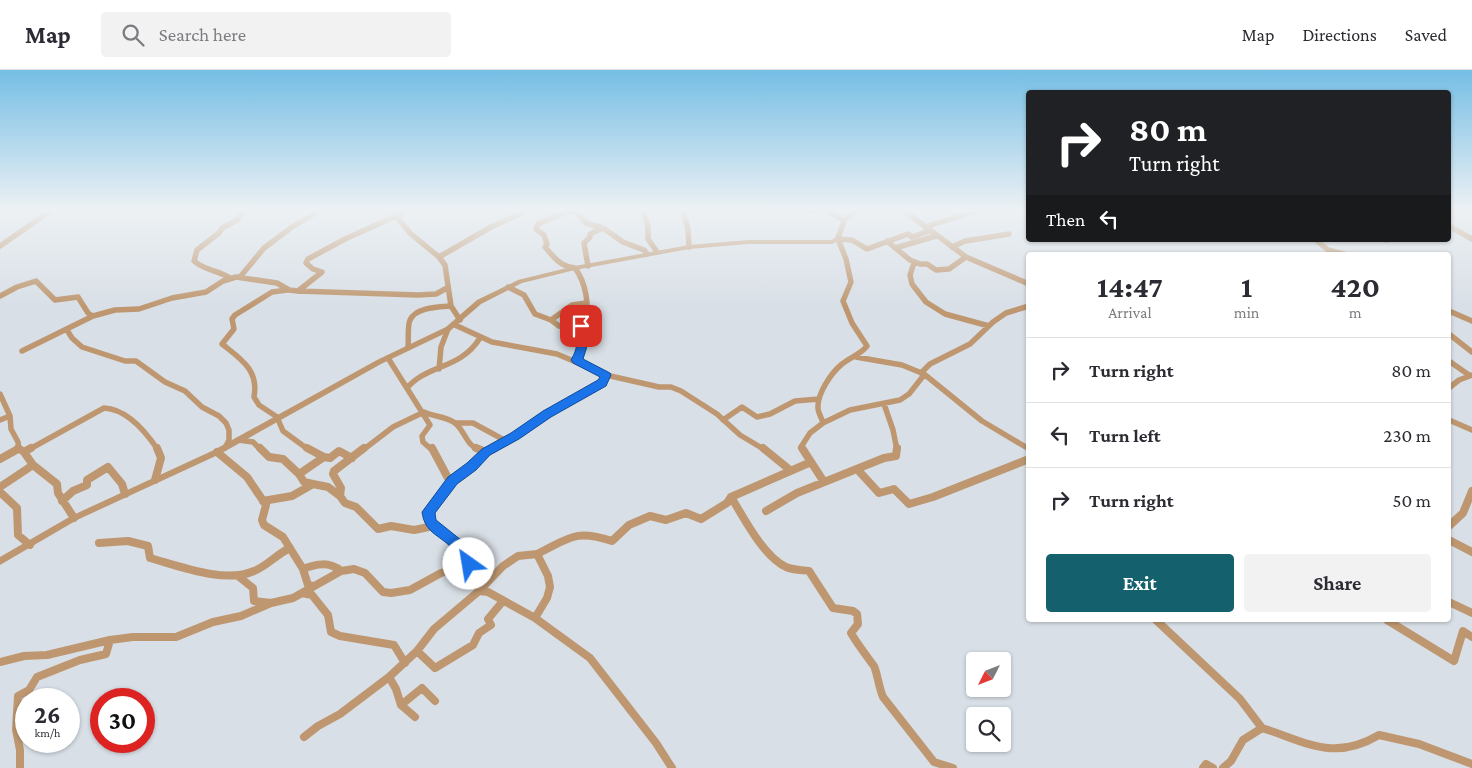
<!DOCTYPE html>
<html lang="en">
<head>
<meta charset="utf-8">
<style>
	:root { --surface:#fff; --page:#f2f2f3; --text:#2b2b33; --muted:#7c7c81; --line:#e1e1e2; --accent:#14606c }
	body { margin:0; font-family:"Crimson Pro",serif; background:var(--page); color:var(--text); height:100vh; display:flex; flex-direction:column; font-size:19px; white-space:nowrap }
	* { box-sizing:border-box; margin:0 }
	p { font-size:16px; color:var(--muted) }
	.icon { flex:none; width:28px; height:28px; fill:none; stroke:currentColor; stroke-width:2; stroke-linecap:round; stroke-linejoin:round }
	.map { position:relative; flex:1; overflow:hidden }
	.sheet { position:absolute; left:1026px; top:182px; width:425px; height:370px; display:flex; flex-direction:column; background:var(--surface); border-radius:5px; box-shadow:0 1px 4px #0004 }
	.sheet>* { flex:none }
	.guide { position:absolute; left:1026px; top:20px; width:425px; height:152px; border-radius:5px; box-shadow:0 1px 4px #0004; background:#202124; color:#fff; overflow:hidden }
	.needle { width:32px; rotate:228deg }
	.buttons { position:absolute; left:966px; top:582px; display:grid; gap:10px }
	.buttons a { display:grid; place-items:center; width:45px; height:45px; border-radius:5px; background:var(--surface); box-shadow:0 1px 4px #0004; font-size:25px }
	.speed { position:absolute; left:15px; top:618px; display:flex; gap:10px; font-size:25px; font-weight:700; text-align:center }
	.speed>* { display:grid; place-content:center; width:65px; height:65px; border-radius:50%; background:var(--surface); box-shadow:0 1px 4px #0004; line-height:1 }
	.speed small { font-size:12px; font-weight:400 }
	.speed .limit { border:8px solid #d22; background:#fff; color:#111 }
	.pin { position:absolute; display:grid; place-items:center; width:42px; height:42px; color:#fff; margin:-21px; border-radius:10px; box-shadow:0 2px 8px #0006 }
	.me { position:absolute; width:55px; margin:-28px; rotate:328deg; stroke-linejoin:round; filter:drop-shadow(0 0 4px #0008) }
	.turn { display:flex; align-items:center; gap:18px; height:105px; padding:0 20px; font-size:22px }
	.turn .icon { width:65px; height:65px; stroke-width:2.5 }
	.turn b { display:block; font-size:35px; line-height:42px }
	.then { display:flex; align-items:center; height:48px; padding:0 20px; background:#0003; gap:10px; font-size:19px }
	.eta { display:flex; justify-content:space-evenly; align-items:center; height:85px; text-align:center }
	.eta b { font-size:30px; font-weight:700; line-height:35px }
	.cta { display:flex; gap:10px; margin-top:auto; padding:10px 20px }
	.cta a { flex:1; height:58px; border-radius:5px; background:var(--accent); color:#fff; font-size:20px; font-weight:700; line-height:58px; text-align:center }
	.cta a+a { background:var(--page); color:var(--text) }
	ul { padding:0; list-style:none }
	li { display:flex; align-items:center; gap:15px; height:65px; padding:0 20px; border-top:1px solid var(--line) }
	li div { flex:1 }
	li b { display:block; font-size:19px }
	li em { font-style:normal }
	header { display:flex; align-items:center; gap:30px; box-sizing:border-box; height:70px; padding:0 25px; background:var(--surface); border-bottom:1px solid var(--line) }
	header strong { font-size:24px }
	nav { display:flex; gap:28px; margin-inline-start:auto; font-size:18px }
	.search { width:350px; height:45px; background:var(--page); display:flex; align-items:center; gap:12px; box-sizing:border-box; padding:0 18px; border-radius:5px; color:var(--muted); font-size:19px }
	.map>svg:first-child { display:block }
	.lines { fill:none; stroke-linecap:round; stroke-linejoin:round }
	.minor-far1 { stroke:#be9770; stroke-width:5.5 }
	.minor { stroke:#be9770; stroke-width:8 }
	.tertiary { fill:#be9770; fill-rule:evenodd }
	.route { fill:#1a73e8; stroke:#114b97 }
</style>
</head>
<body>
<header>
<strong>Map</strong>
<div class="search"><svg class="icon" aria-label="search" viewBox="0 0 24 24"><circle cx="10" cy="10" r="6"/><path d="M15 15l6 6"/></svg>Search here</div>
<nav><a>Map</a><a>Directions</a><a>Saved</a></nav>
</header>
<div class="map">
<svg width="1472" height="698" viewBox="0 0 1472 698">
	<rect width="100%" height="100%" fill="#d8dfe6"/>
	<g class="lines">
		<!-- minor-far1 -->
		<path class="minor-far1" d="M391,139L398,145L396,146L410,163L439,187L445,195L451,236L460,250
			M646,139L644,144L648,156V169L657,182
			M682,139L688,159L689,177
			M824,139L844,150
			M902,139L966,187L1029,214
			M565,140L577,143L586,153L603,158
			M568,141L538,154L536,159L544,165L547,174L545,177C555,188 559,196 575,198C585,211 591,237 584,253C583,256 578,259 576,262L583,273L576,291
			M810,141L819,139
			M398,145L409,139
			M1449,156L1472,169
			M925,157L982,139
			M838,169L852,170L867,179L908,164L912,167L929,161
			M1316,170L1328,180L1347,185
			M1385,170H1388
			M887,171L910,190L920,194H927L936,200L949,199L966,187
			M0,176L53,139
			M952,177L965,171L1009,164
			M895,178L936,166
			M439,187L491,157L530,139
			M914,193L910,205L912,214L926,232L945,244L989,256
			M588,196L584,173L590,167V164L603,158L623,172L644,180L647,184
			M240,207L264,178L292,157L322,139
			M230,208C217,200 206,201 194,191L197,180L219,163L222,158L237,150L247,139
			M508,217L524,225L535,244L551,250
			M287,220L272,222L235,245L232,249L234,259L222,274C241,289 259,300 254,327L259,335L277,347L283,361L309,380
			M298,221L322,202L313,199L306,193L308,189L345,169L396,146
			M0,226L17,217L36,211L55,230L78,227L88,243L93,246L115,240L139,239L172,228L206,222L223,211L236,207L277,213L289,220L298,221L418,225L436,224L447,218
			M1449,241L1472,251
			M455,255L492,272L557,284L606,305L659,317H671L681,321L717,344L740,365L765,380
			M67,260L72,268L82,277L125,291H136L165,312L185,321L202,337L219,346L226,353L229,360V370L225,378
			M576,262L559,256L551,250L572,235L586,233
			M1449,264L1472,282
			M408,278C409,270 407,257 410,250C416,237 439,237 451,236
			M22,281L93,246
			M856,287L902,295L924,304L982,351L1029,379
			M388,288L430,355L422,366L423,372L432,380
			M1449,291L1469,305
			M439,299L441,277L448,259
			M921,303L930,294L970,274L993,252L1006,243L1029,236
			M407,318C427,294 460,300 480,268
			M1449,318L1459,310L1472,305
			M0,324L10,346L11,359L18,372L19,380
			M884,334L893,360L897,380
			M0,350L10,346
			M723,350L742,337L757,347L770,344L795,331L819,329
			M1449,350L1472,360
			M456,353H473L506,371
			M823,353L850,340L900,330L909,324L924,305
			M238,370L253,372L261,380
			M28,380L104,338C127,339 146,362 158,380
			M363,380L393,357L424,342C434,347 446,346 455,353C465,361 466,375 479,380
			M490,380L515,366L547,344L603,313L606,305
			M803,380L801,377L810,363L823,353C822,348 818,343 818,338C817,324 831,303 842,294C850,287 860,285 867,276L852,253L843,231L851,212L846,189L838,169"/>
		<!-- minor -->
		<path class="minor" d="M18,378L24,382L33,395L57,414L58,423L74,448
			M260,378L269,387L283,389L299,404
			M307,378L324,387
			M364,378L334,401L333,404L341,418L340,426L345,433L356,437L378,459L391,456L414,460L434,456
			M432,378L448,408L453,410
			M476,378L486,382
			M493,378L453,410L429,442L430,453L463,481L479,521L488,522L535,548L590,588L656,673L672,698
			M763,378L790,400
			M802,378L824,412
			M24,382L31,378
			M217,382L247,407L266,435L262,450L264,455L283,467L303,499L308,515L313,516
			M0,389L18,379
			M811,392L731,427C744,448 763,486 786,497C793,500 801,500 809,501L833,538L853,541L857,544L858,554L851,563C858,575 866,585 874,596C877,602 879,618 883,627L934,692L953,698
			M857,399L879,423L894,419L909,434L933,427L1029,389
			M155,410L161,388L157,378
			M313,414L304,412L299,404L324,387L330,388L339,381L352,388
			M0,417L33,395
			M0,422L17,438L18,465L30,475
			M62,431L73,421L87,415V410L108,397L122,414L125,424
			M263,431L292,426L313,414L328,417L340,426
			M766,441L797,423L884,388L896,386L897,378
			M1449,456L1463,443L1472,421
			M1449,470L1472,482
			M99,473L128,471L148,476L150,488C179,496 225,514 254,501C267,496 277,484 290,478
			M537,484C570,468 575,459 612,471L629,455L650,446L666,450L686,443L701,449L727,433L731,427
			M303,499C316,494 329,491 341,501
			M238,506L253,518L254,531L271,533
			M302,523L312,525L328,545L331,562L340,566L394,575L405,593
			M1449,532L1472,543
			M1156,550L1240,629L1262,658
			M1387,550L1454,591L1463,561L1472,567
			M417,581L435,598L473,575L479,563L491,555L488,549L503,531
			M0,592L24,586L47,585L110,570L133,567H176L213,552L241,546L271,533L293,528L341,501L354,499L365,503L383,522L391,523L410,520L441,503L469,494
			M389,607L396,619L401,635L415,647
			M401,635L422,618L435,631
			M304,667L318,656L340,644L389,607L417,581L434,559L479,521L503,496L518,486L537,484L548,506L550,517L547,528L535,548
			M20,698V680L16,660L18,626L29,620L37,607L80,590L106,584L110,570
			M1203,698L1206,694L1213,698
			M1223,698L1231,691L1243,670L1262,658C1307,672 1333,692 1379,665L1419,674L1472,694"/>
		<!-- tertiary -->
		<path class="tertiary" d="M855,139H862L847,151L840,170L832,174H748L689,179L575,200L522,213L481,234L450,261L381,294L220,384L77,450L0,495V487L71,446L214,380L377,290L446,257L477,230L518,210L575,196L689,175L748,170H831L835,168L842,149Z"/>
	</g>
	<!-- sky -->
	<linearGradient id="sky" x2="0" y2="1"><stop stop-color="#75bee5"/><stop offset="0.59" stop-color="#edf1f4"/><stop offset="1" stop-color="#edf1f4" stop-opacity="0"/></linearGradient>
	<rect width="1472" height="237" fill="url(#sky)"/>
	<!-- route -->
	<path class="route" d="M581,253L586,256L581,262L588,273L583,289L610,303L611,305L606,316L551,347L519,369L490,385L476,400L457,414L435,443L436,450L461,470L468,477L475,494L473,498L469,500L464,498C460,491 458,483 452,478C438,464 425,463 422,442L448,407L467,393L482,379L511,363L543,341L598,310L600,307L573,293L571,290C578,277 578,275 571,262L577,254Z"/>
</svg>
<div class="buttons">
<a><svg class="needle" viewBox="-14 -14 28 28"><path d="M0-13l5 13h-10z" fill="#e53935"/><path d="M0 13l5-13h-10z" fill="#7c7c81"/></svg></a>
<a><svg class="icon" aria-label="search" viewBox="0 0 24 24"><circle cx="10" cy="10" r="6"/><path d="M15 15l6 6"/></svg></a>
</div>
<div class="speed"><div>26<small>km/h</small></div><div class="limit">30</div></div>
<div class="pin" style="left:581px;top:256px;background:#d93025"><svg class="icon" aria-label="arrive" viewBox="0 0 24 24"><path d="M6 21V4h12l-3 4 3 4H6"/></svg></div>
<svg class="me" style="left:469px;top:494px" viewBox="-20 -20 40 40"><circle r="19" fill="#fff"/><path d="M0-13L10 11 0 6-10 11z" fill="#1a73e8"/></svg>
<div class="guide">
<div class="turn"><svg class="icon" aria-label="right" viewBox="0 0 24 24"><path d="M7 20v-9h11M14 6l5 5-5 5"/></svg><div><b>80 m</b>Turn right</div></div>
<div class="then">Then<svg class="icon" aria-label="left" viewBox="0 0 24 24"><path d="M17 20v-9H6M10 6l-5 5 5 5"/></svg></div>
</div>
<section class="sheet">
<div class="eta">
<div><b>14:47</b><p>Arrival</p></div>
<div><b>1</b><p>min</p></div>
<div><b>420</b><p>m</p></div>
</div>
<ul>
<li><svg class="icon" aria-label="right" viewBox="0 0 24 24"><path d="M7 20v-9h11M14 6l5 5-5 5"/></svg><div><b>Turn right</b></div><em>80 m</em></li>
<li><svg class="icon" aria-label="left" viewBox="0 0 24 24"><path d="M17 20v-9H6M10 6l-5 5 5 5"/></svg><div><b>Turn left</b></div><em>230 m</em></li>
<li><svg class="icon" aria-label="right" viewBox="0 0 24 24"><path d="M7 20v-9h11M14 6l5 5-5 5"/></svg><div><b>Turn right</b></div><em>50 m</em></li>
</ul>
<div class="cta"><a>Exit</a><a>Share</a></div>
</section>
</div>
</body>
</html>
